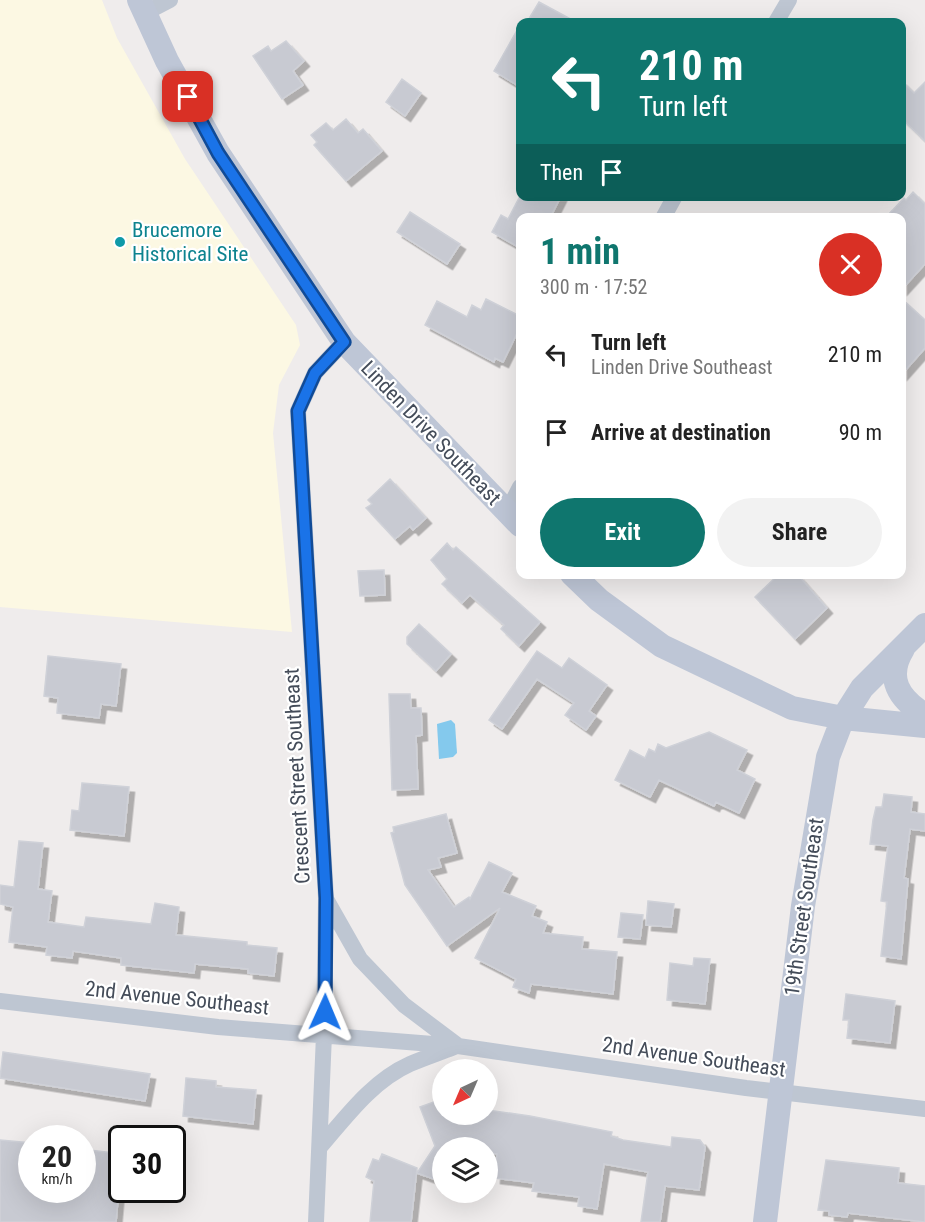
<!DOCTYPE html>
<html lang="en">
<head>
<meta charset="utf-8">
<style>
	:root { --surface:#fff; --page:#f2f2f2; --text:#222; --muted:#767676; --accent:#0f766e }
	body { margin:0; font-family:"Roboto Condensed",sans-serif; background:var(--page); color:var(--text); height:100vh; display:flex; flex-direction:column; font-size:22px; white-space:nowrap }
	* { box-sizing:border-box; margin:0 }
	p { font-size:20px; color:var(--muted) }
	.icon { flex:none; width:33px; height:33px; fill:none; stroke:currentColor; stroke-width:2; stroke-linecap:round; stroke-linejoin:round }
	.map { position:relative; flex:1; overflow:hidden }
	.details { position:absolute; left:516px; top:213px; width:390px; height:366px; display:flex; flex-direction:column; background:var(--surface); border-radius:12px; box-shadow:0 6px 24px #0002 }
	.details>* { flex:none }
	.guide { position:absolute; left:516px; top:18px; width:390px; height:183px; border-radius:12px; box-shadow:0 6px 24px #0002; background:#0f766e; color:#fff; overflow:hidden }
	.needle { width:39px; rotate:224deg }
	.controls { position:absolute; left:432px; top:1059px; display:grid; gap:12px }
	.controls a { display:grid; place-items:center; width:66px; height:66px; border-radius:50%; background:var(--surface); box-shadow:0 6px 24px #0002; font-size:30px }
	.speed { position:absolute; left:18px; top:1125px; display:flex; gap:12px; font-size:30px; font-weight:700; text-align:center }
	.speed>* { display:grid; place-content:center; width:78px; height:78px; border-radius:50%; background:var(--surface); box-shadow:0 6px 24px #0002; line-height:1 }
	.speed small { font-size:15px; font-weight:400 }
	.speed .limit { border:3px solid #111; border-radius:9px; background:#fff; color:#111 }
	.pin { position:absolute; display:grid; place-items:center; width:51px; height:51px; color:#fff; margin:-26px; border-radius:12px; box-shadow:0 3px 9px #0006 }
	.me { position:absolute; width:66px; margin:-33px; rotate:1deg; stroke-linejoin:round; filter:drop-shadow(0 0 4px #0008) }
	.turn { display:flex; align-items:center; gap:21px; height:126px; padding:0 24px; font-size:27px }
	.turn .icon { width:78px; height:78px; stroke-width:2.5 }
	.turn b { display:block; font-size:42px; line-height:51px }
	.then { display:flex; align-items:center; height:57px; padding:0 24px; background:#0003; gap:12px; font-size:22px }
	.round { display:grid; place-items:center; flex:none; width:63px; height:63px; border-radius:32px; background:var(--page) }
	.overview { display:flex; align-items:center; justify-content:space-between; height:102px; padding:0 24px }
	h1 { font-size:36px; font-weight:700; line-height:45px; color:var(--accent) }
	.primary-button { display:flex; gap:12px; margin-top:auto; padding:12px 24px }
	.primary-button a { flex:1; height:69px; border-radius:36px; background:var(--accent); color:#fff; font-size:24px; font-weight:700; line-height:69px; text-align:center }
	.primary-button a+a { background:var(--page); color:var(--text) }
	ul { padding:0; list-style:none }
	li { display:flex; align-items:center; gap:18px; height:78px; padding:0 24px }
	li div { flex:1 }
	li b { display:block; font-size:22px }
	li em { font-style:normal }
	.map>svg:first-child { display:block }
	.commercial { fill:#fcf8e3 }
	.water { fill:#84c9ed }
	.building { fill:#c8cad2; stroke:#cfd1d8; stroke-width:1.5; filter:url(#shadow) }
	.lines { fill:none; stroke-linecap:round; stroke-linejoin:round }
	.street { stroke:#bec6d2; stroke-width:16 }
	.secondary { stroke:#bec6d6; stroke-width:24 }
	.route-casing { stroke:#114b97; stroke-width:15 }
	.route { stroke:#1a73e8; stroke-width:10 }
	.culture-dot { fill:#0f9aa8; stroke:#fff; stroke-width:2 }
	.labels { text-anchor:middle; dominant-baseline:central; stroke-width:4.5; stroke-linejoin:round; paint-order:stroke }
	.culture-label { font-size:21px; fill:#0d838f; stroke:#fff; text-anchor:start }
	.street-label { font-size:21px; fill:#444c59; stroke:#fff }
</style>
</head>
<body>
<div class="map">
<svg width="925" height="1222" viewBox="0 0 925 1222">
	<defs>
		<filter id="shadow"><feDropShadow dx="5.5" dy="5.5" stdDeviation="0" flood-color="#0004"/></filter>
	</defs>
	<rect width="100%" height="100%" fill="#efecec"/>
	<!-- commercial -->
	<path class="commercial" d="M0,0H102L117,38L185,159L296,325L300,345L279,385L273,433L292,632L0,607Z"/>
	<!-- water -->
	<path class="water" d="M451,720L455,724L457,753L453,757L439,759L437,724Z"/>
	<!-- building -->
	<path class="building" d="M539,2L576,22H527Z
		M520,25V87L494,71Z
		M286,41L304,61L293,71L303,85L282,99L253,56L268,46L271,51Z
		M402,79L421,93L405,116L386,102Z
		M902,81L914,93L925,82V141L902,119Z
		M346,119L358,133L363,129L382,151L346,181L314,145L317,142L311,135L326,123L333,130Z
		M913,192L925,204V264L902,289V218H885L904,198L906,200Z
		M520,196H561L550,218H520V248L492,232L501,215L508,219Z
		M410,212L460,244L447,264L397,232Z
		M486,299L520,316V327L503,362L495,358L494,362L425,325L437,301L467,317L472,305L481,310Z
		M902,299L925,320V348L902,374Z
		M390,479L426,518L413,530L410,526L395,539L366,508L372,504L368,500Z
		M447,543L453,550L456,547L540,622L519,646L501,629L504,625L470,595L462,603L442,584L447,579L431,560Z
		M384,570L385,595L360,596L358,571Z
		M779,574L798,575L827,608L795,639L755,597Z
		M419,624L451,654L436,671L407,644V637Z
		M537,651L562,668L569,658L607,685L589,711L596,716L586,730L565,715L574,703L537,679L502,729L489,720Z
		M48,656L121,664L116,706L101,704L99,718L57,713L58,698L44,696Z
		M389,694H410L411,708H421L422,735L416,736L418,789L392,790Z
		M709,732L747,750L737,770L755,779L739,813L716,802L714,806L659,780L650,797L615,780L630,750L645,758L649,749L655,752L658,744L666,748Z
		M82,783L129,787L124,836L70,830L72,810L79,811Z
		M884,794L912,797L911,812L925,814V831L910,829L904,878L908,879L901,959L881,956L887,902L881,901L888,846L870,844L873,820L876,807H882Z
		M446,814L457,853L438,858L441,867L428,870L454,907L469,897L470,899L489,862L512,873L502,892L536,906L532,916L547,922L543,933L583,937L582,949L617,952L613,994L531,984L529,993L513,987L516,979L475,958L500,908L447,946L405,885L391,833L394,832L393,827Z
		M19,841L43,843L38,889L52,891L48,922L84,927L86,917L151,924L155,903L179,907L176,935L247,942V945L277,948L274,976L248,973V969L195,964L194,973L121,965V958L73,951L72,958L46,955L47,947L9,942L13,907L0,904V885L14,887Z
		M648,901L674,904L671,927L646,925Z
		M621,913L643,915L640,939L618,937Z
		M694,958L710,959L705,1004L667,1000L670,963L693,966Z
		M846,994L895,1001L890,1043L847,1038L849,1020H843Z
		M3,1052L150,1074L145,1101L0,1078Z
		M186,1078L216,1081V1087L256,1090L253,1124L183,1116Z
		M442,1099V1114H488V1110L530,1116L612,1132L611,1136L623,1140L671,1147L672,1137L700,1140L705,1147L699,1190L665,1186L660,1222H641L648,1172L604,1164L597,1209L578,1206L579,1197L532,1191L534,1183L495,1178L497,1154L488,1153V1148H442V1182L417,1173L435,1146L420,1107Z
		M0,1140L32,1143V1190H82V1149L122,1154L116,1222H0Z
		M382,1154L417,1168L411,1222H370L374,1181L366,1177L373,1159L379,1161Z
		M826,1160L899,1168L898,1183L925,1186V1222L848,1213L847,1217L829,1215V1211L818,1210Z"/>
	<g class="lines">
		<!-- street -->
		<path class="street" d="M145,13L170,0
			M776,22L789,0
			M663,218L675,196
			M507,512L520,487
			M326,899L360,959L404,1005L457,1045
			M0,1001L218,1027L458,1046L746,1088L925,1109
			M320,1147C346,1117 372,1081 410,1064C424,1058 439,1053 454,1047
			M316,1222L324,1035L326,898L298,411L315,373L344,342"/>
		<!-- secondary -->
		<path class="secondary" d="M139,0L167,61L218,153L344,342L520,525
			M572,574L599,600L662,646L792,708L843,718L925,726
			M903,649C885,678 899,699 925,715
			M765,1222L803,906L828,757L843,718L862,688L925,625"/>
	</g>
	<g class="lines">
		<!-- route casing -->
		<g class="route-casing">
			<path id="route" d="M188,97L218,153L344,342L315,373L298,411L326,898L325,1012"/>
		</g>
		<!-- route -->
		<use href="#route" class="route"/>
	</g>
	<!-- markers -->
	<circle class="culture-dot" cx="120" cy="242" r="6"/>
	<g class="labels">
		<!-- culture labels -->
		<g class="culture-label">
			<text x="132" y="230">Brucemore<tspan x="132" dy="24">Historical Site</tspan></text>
		</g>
		<!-- street labels -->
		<g class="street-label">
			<text transform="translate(431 433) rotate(46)">Linden Drive Southeast</text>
			<text transform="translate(297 776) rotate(-93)">Crescent Street Southeast</text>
			<text transform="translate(804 907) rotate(-82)">19th Street Southeast</text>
			<text transform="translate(177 998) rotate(6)">2nd Avenue Southeast</text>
			<text transform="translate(694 1057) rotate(8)">2nd Avenue Southeast</text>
		</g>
	</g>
</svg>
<div class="controls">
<a><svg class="needle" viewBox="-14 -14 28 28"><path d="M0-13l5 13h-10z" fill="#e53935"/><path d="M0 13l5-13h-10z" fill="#767676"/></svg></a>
<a><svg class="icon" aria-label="layers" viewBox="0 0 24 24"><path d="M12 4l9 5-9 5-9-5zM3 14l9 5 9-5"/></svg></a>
</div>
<div class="speed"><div>20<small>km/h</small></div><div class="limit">30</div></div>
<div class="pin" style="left:188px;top:97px;background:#d93025"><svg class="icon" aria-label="arrive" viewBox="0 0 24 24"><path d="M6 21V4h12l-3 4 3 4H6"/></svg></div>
<svg class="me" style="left:325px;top:1012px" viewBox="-20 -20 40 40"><path d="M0-17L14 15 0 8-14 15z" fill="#1a73e8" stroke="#fff" stroke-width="4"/></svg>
<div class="guide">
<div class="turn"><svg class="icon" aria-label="left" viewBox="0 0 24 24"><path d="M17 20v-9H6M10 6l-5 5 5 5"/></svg><div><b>210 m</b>Turn left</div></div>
<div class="then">Then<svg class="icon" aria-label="arrive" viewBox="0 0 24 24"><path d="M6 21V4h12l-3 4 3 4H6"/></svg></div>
</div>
<section class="details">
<div class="overview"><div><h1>1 min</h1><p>300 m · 17:52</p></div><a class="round" style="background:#d93025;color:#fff"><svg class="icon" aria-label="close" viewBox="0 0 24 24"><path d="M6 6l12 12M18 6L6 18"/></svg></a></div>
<ul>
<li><svg class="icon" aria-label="left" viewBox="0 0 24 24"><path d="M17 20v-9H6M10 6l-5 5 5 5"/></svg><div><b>Turn left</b><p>Linden Drive Southeast</p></div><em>210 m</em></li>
<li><svg class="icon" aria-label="arrive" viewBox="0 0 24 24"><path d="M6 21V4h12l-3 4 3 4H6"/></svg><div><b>Arrive at destination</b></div><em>90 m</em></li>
</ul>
<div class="primary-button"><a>Exit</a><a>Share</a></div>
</section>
</div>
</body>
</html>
